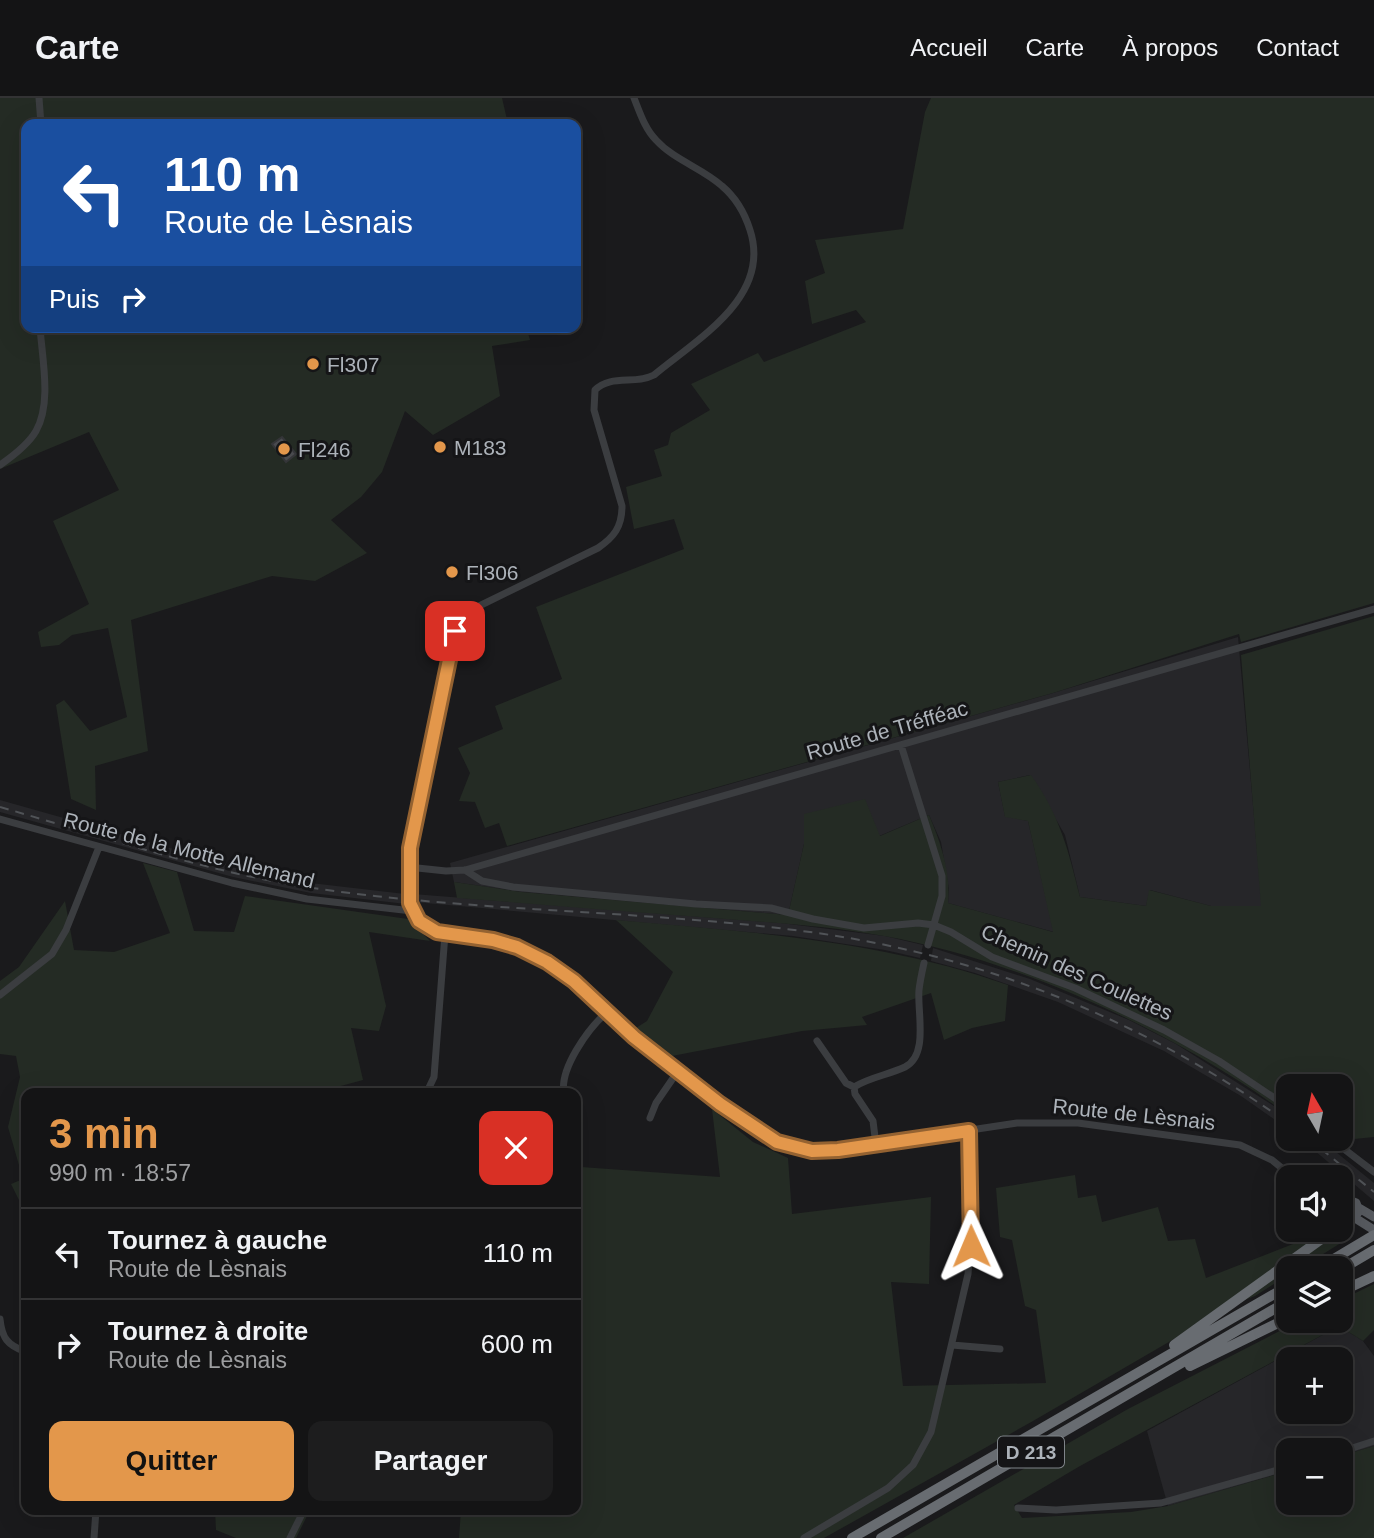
<!DOCTYPE html>
<html lang="fr">
<head>
<meta charset="utf-8">
<style>
	:root { --surface:#141415; --page:#1d1d1e; --text:#f1f3f6; --muted:#9d9ea0; --line:#333334; --accent:#e3974b }
	body { margin:0; font-family:Arial,sans-serif; background:var(--page); color:var(--text); height:100vh; display:flex; flex-direction:column; font-size:26px; white-space:nowrap }
	* { box-sizing:border-box; margin:0 }
	p { font-size:23px; color:var(--muted) }
	.icon { flex:none; width:38px; height:38px; fill:none; stroke:currentColor; stroke-width:2; stroke-linecap:round; stroke-linejoin:round }
	.map { position:relative; flex:1; overflow:hidden }
	.sheet { position:absolute; left:21px; top:990px; width:560px; height:427px; display:flex; flex-direction:column; background:var(--surface); border-radius:14px; box-shadow:0 7px 28px #0002,0 0 0 2px var(--line) }
	.sheet>* { flex:none }
	.banner { position:absolute; left:21px; top:21px; width:560px; height:214px; border-radius:14px; box-shadow:0 7px 28px #0002,0 0 0 2px var(--line); background:#1a4fa0; color:#fff; overflow:hidden }
	.needle { width:46px; rotate:351deg }
	.tools { position:absolute; left:1276px; top:976px; display:grid; gap:14px }
	.tools a { display:grid; place-items:center; width:77px; height:77px; border-radius:14px; background:var(--surface); box-shadow:0 7px 28px #0002,0 0 0 2px var(--line); font-size:35px }
	.pin { position:absolute; display:grid; place-items:center; width:60px; height:60px; color:#fff; margin:-30px; border-radius:14px; box-shadow:0 4px 10px #0006 }
	.me { position:absolute; width:77px; margin:-38px; rotate:359deg; stroke-linejoin:round; filter:drop-shadow(0 0 5px #0008) }
	.turn { display:flex; align-items:center; gap:24px; height:147px; padding:0 28px; font-size:32px }
	.turn .icon { width:91px; height:91px; stroke-width:2.5 }
	.turn b { display:block; font-size:49px; line-height:60px }
	.then { display:flex; align-items:center; height:66px; padding:0 28px; background:#0003; gap:14px; font-size:26px }
	.round { display:grid; place-items:center; flex:none; width:74px; height:74px; border-radius:14px; background:var(--page) }
	.overview { display:flex; align-items:center; justify-content:space-between; height:119px; padding:0 28px }
	h1 { font-size:42px; font-weight:800; line-height:52px; color:var(--accent) }
	.primary-button { display:flex; gap:14px; margin-top:auto; padding:14px 28px }
	.primary-button a { flex:1; height:80px; border-radius:14px; background:var(--accent); color:#111; font-size:28px; font-weight:800; line-height:80px; text-align:center }
	.primary-button a+a { background:var(--page); color:var(--text) }
	ul { padding:0; list-style:none }
	li { display:flex; align-items:center; gap:21px; height:91px; padding:0 28px; border-top:2px solid var(--line) }
	li div { flex:1 }
	li b { display:block; font-size:26px }
	li em { font-style:normal }
	header { display:flex; align-items:center; gap:42px; box-sizing:border-box; height:98px; padding:0 35px; background:var(--surface); border-bottom:2px solid var(--line) }
	header strong { font-size:33px }
	nav { display:flex; gap:38px; margin-inline-start:auto; font-size:24px }
	.map>svg:first-child { display:block }
	.built { fill:#262629; fill-rule:evenodd }
	.green { fill:#242b24 }
	.building { fill:#494a4e; stroke:#343538; stroke-width:2 }
	.lines { fill:none; stroke-linecap:round; stroke-linejoin:round }
	.minor { stroke:#3b3d40; stroke-width:7 }
	.major { stroke:#575a5f; stroke-width:9 }
	.highway { stroke:#686c71; stroke-width:10 }
	.rail { stroke:#505357; stroke-width:2; stroke-dasharray:9 7; stroke-linecap:butt }
	.route-casing { stroke:#946231; stroke-width:18 }
	.route { stroke:#e3974b; stroke-width:12 }
	.poi-dot { fill:#e3974b; stroke:#151517; stroke-width:2.5 }
	.labels { text-anchor:middle; dominant-baseline:central; stroke-width:6; stroke-linejoin:round; paint-order:stroke }
	.shield { fill:#151517; stroke:#7f8489; stroke-width:2 }
	.shield-label { font-size:19px; font-weight:bold; fill:#adb3ba }
	.poi-label { font-size:21px; fill:#adb3ba; stroke:#151517; text-anchor:start }
	.street-label { font-size:21px; fill:#adb3ba; stroke:#151517 }
</style>
</head>
<body>
<header>
<strong>Carte</strong>
<nav><a>Accueil</a><a>Carte</a><a>À propos</a><a>Contact</a></nav>
</header>
<div class="map">
<svg width="1374" height="1440" viewBox="0 0 1374 1440">
	<rect width="100%" height="100%" fill="#1a1a1c"/>
	<!-- built -->
	<path class="built" d="M1238,539L1262,808H1211L1150,792L1146,808L1080,799L1065,737L1030,677L998,684L1005,718L1028,723L1054,834L948,805L949,791L941,744L929,717L879,738L804,716V746L788,817L521,794L454,784L450,765L1053,595Z
		M0,702L244,771L302,784L405,796L406,806L311,795L233,779L0,714Z
		M413,796L781,825L885,838L923,847L920,860L885,852L793,838L414,804Z
		M933,850L1030,881L1129,922L1176,946L1288,1017V1031L1241,998L1164,953L1058,904L975,875L931,863Z
		M1301,1041H1320L1374,1085V1103Z
		M1339,1228L1363,1243L1374,1258V1348L1341,1358L1340,1353H1288V1373L1168,1408L1147,1333ZM1288,1262H1340V1314H1288Z"/>
	<!-- green -->
	<path class="green" d="M0,0H502L508,26H26V229H526L530,242L492,248L500,298L433,337L405,313L382,374L361,399L331,422L367,455L315,483L272,478L131,522L148,653L95,668L96,712L71,701L56,607L64,602L90,633L127,619L108,530L72,537L59,547L41,549L38,534L89,506L53,423L119,392L89,334L0,371Z
		M931,0H1374V505L1241,544L1239,536L1053,595L507,748L499,725L485,730L475,704L459,703L470,675L458,650L503,631L495,608L562,581L536,509L684,451L674,421L634,431L626,389L662,378L654,352L668,347L671,335L710,312L691,286L758,255L764,264L866,224L856,212L812,226L805,183L825,175L815,142L903,131L925,14Z
		M1374,518V1039L1354,1041L1341,1032L1340,989H1288V1017C1178,935 1019,862 884,838C823,827 761,824 700,819C619,813 538,806 457,800L454,784L521,794L788,817L804,746V716L865,701L880,738L929,717C941,745 951,775 948,805L1053,834L1028,723L1005,719L998,684L1031,677C1060,718 1068,751 1080,799L1146,808L1149,792L1211,808H1261L1241,557Z
		M143,765L177,774L194,833L234,834L245,798L408,821L430,843L369,834L386,908L379,933L351,930L363,982L311,996H26V1116L11,1086L23,1081L8,1029L20,979L16,958L0,956V883L19,869L65,803L74,852L114,854L170,835Z
		M616,822C749,834 881,842 1008,887L1005,923L972,930L944,942L931,895L862,919L867,927L802,933L672,958L636,930L647,923L673,874Z
		M712,1011L753,1044L788,1060L792,1116L931,1099L929,1186L891,1184L903,1288L1046,1285L1036,1212L1025,1208L1012,1142L1000,1139L996,1090L1075,1077L1078,1100L1096,1097L1102,1124L1158,1109L1168,1143L1195,1141L1206,1180L1329,1132H1340L1343,1127L1352,1138L1299,1171H1288V1177L1255,1198L1212,1214L1174,1241L1033,1323L824,1440H459L461,1412H576V1083L581,1069L720,1079Z
		M1374,1186V1232L1363,1243L1339,1228L1080,1368L1014,1407L1022,1420L1131,1414L1168,1408L1288,1373V1405H1340L1341,1358L1374,1348V1440H903L1128,1311L1299,1223H1340L1341,1202Z
		M215,1412H310L296,1440H236L216,1432Z"/>
	<!-- building -->
	<path class="building" d="M282,339L296,356L286,364L272,346Z"/>
	<g class="lines">
		<!-- minor -->
		<path class="minor" d="M39,0L41,26
			M634,0C640,15 645,31 656,42C674,62 702,70 722,88C735,99 745,116 750,132C772,199 697,241 654,277C635,287 611,276 595,292L594,312L622,408C622,429 614,439 598,450L473,511L459,525L449,552L409,750L410,805L416,819L427,829L437,834L517,849L547,864L574,883L634,939L720,1006L777,1044L795,1050L838,1052L1017,1025H1078L1240,1047L1272,1062L1294,1080
			M0,367C13,358 28,347 36,333C52,305 42,260 40,229
			M901,647L942,778V798L928,847
			M0,721L232,785L307,801L412,813
			M408,769L446,773L465,772L1374,511
			M465,772L482,783L513,789L696,806L771,810L813,821L864,830L918,825L934,827L951,834L992,859L1075,890L1164,932L1219,963L1288,1009
			M0,897L52,856L66,832L99,749
			M817,943L846,985L854,989
			M426,996L434,979L445,836
			M564,996C559,971 588,931 606,915
			M650,1020L656,1005L678,973
			M1331,1041L1374,1074
			M876,1047L873,1023L855,996L854,989C870,979 888,977 905,969C929,957 917,914 919,892C920,883 922,874 924,865
			M0,1221C2,1240 7,1247 26,1254
			M952,1247L1000,1251
			M1340,1354L1374,1343
			M1018,1410L1056,1412L1161,1405L1288,1369
			M94,1440L96,1412
			M290,1440L304,1412
			M804,1440L888,1390L913,1367L931,1334L968,1176L970,1148L969,1033"/>
		<!-- major -->
		<path class="major" d="M1340,1109L1351,1103L1356,1105L1359,1113L1352,1122L1345,1121L1340,1116
			M1359,1110L1374,1119
			M1355,1120L1374,1132"/>
		<!-- highway -->
		<path class="highway" d="M1340,1125L1343,1119
			M1317,1171L1374,1137
			M1340,1172L1374,1152
			M1340,1194L1374,1178
			M1174,1247L1334,1132
			M1190,1268L1288,1220
			M852,1440L1288,1188
			M881,1440L1288,1203"/>
		<!-- rail -->
		<path class="rail" d="M0,709C105,739 212,776 320,791C487,815 657,812 824,836C993,861 1149,926 1288,1025
			M1309,1041L1374,1094"/>
	</g>
	<g class="lines">
		<!-- route casing -->
		<g class="route-casing">
			<path id="route" d="M455,533L410,750V805L419,823L437,834L493,842L517,849L547,864L574,883L634,939L720,1006L777,1044L812,1053L838,1052L969,1033L971,1148"/>
		</g>
		<!-- route -->
		<use href="#route" class="route"/>
	</g>
	<!-- markers -->
	<g class="poi-dot">
		<circle cx="313" cy="266" r="7"/>
		<circle cx="440" cy="349" r="7"/>
		<circle cx="284" cy="351" r="7"/>
		<circle cx="452" cy="474" r="7"/>
	</g>
	<g class="labels">
		<!-- shield labels -->
		<rect class="shield" x="998" y="1338.5" width="66" height="31" rx="5"/>
		<g class="shield-label">
			<text x="1031" y="1354">D 213</text>
		</g>
		<!-- poi labels -->
		<g class="poi-label">
			<text x="327" y="266">Fl307</text>
			<text x="454" y="349">M183</text>
			<text x="298" y="351">Fl246</text>
			<text x="466" y="474">Fl306</text>
		</g>
		<!-- street labels -->
		<g class="street-label">
			<text transform="translate(887 632) rotate(-16)">Route de Tréfféac</text>
			<text transform="translate(189 752) rotate(14)">Route de la Motte Allemand</text>
			<text transform="translate(1077 874) rotate(24)">Chemin des Coulettes</text>
			<text transform="translate(1134 1016) rotate(6)">Route de Lèsnais</text>
		</g>
	</g>
</svg>
<div class="tools">
<a><svg class="needle" viewBox="-14 -14 28 28"><path d="M0-13l5 13h-10z" fill="#e53935"/><path d="M0 13l5-13h-10z" fill="#9d9ea0"/></svg></a>
<a><svg class="icon" aria-label="sound" viewBox="0 0 24 24"><path d="M4 9h4l5-4v14l-5-4H4zM17 9q2 3 0 6"/></svg></a>
<a><svg class="icon" aria-label="layers" viewBox="0 0 24 24"><path d="M12 4l9 5-9 5-9-5zM3 14l9 5 9-5"/></svg></a>
<a>+</a>
<a>−</a>
</div>
<div class="pin" style="left:455px;top:533px;background:#d93025"><svg class="icon" aria-label="arrive" viewBox="0 0 24 24"><path d="M6 21V4h12l-3 4 3 4H6"/></svg></div>
<svg class="me" style="left:971px;top:1148px" viewBox="-20 -20 40 40"><path d="M0-17L14 15 0 8-14 15z" fill="#e3974b" stroke="#fff" stroke-width="4"/></svg>
<div class="banner">
<div class="turn"><svg class="icon" aria-label="left" viewBox="0 0 24 24"><path d="M17 20v-9H6M10 6l-5 5 5 5"/></svg><div><b>110 m</b>Route de Lèsnais</div></div>
<div class="then">Puis<svg class="icon" aria-label="right" viewBox="0 0 24 24"><path d="M7 20v-9h11M14 6l5 5-5 5"/></svg></div>
</div>
<section class="sheet">
<div class="overview"><div><h1>3 min</h1><p>990 m · 18:57</p></div><a class="round" style="background:#d93025;color:#fff"><svg class="icon" aria-label="close" viewBox="0 0 24 24"><path d="M6 6l12 12M18 6L6 18"/></svg></a></div>
<ul>
<li><svg class="icon" aria-label="left" viewBox="0 0 24 24"><path d="M17 20v-9H6M10 6l-5 5 5 5"/></svg><div><b>Tournez à gauche</b><p>Route de Lèsnais</p></div><em>110 m</em></li>
<li><svg class="icon" aria-label="right" viewBox="0 0 24 24"><path d="M7 20v-9h11M14 6l5 5-5 5"/></svg><div><b>Tournez à droite</b><p>Route de Lèsnais</p></div><em>600 m</em></li>
</ul>
<div class="primary-button"><a>Quitter</a><a>Partager</a></div>
</section>
</div>
</body>
</html>
